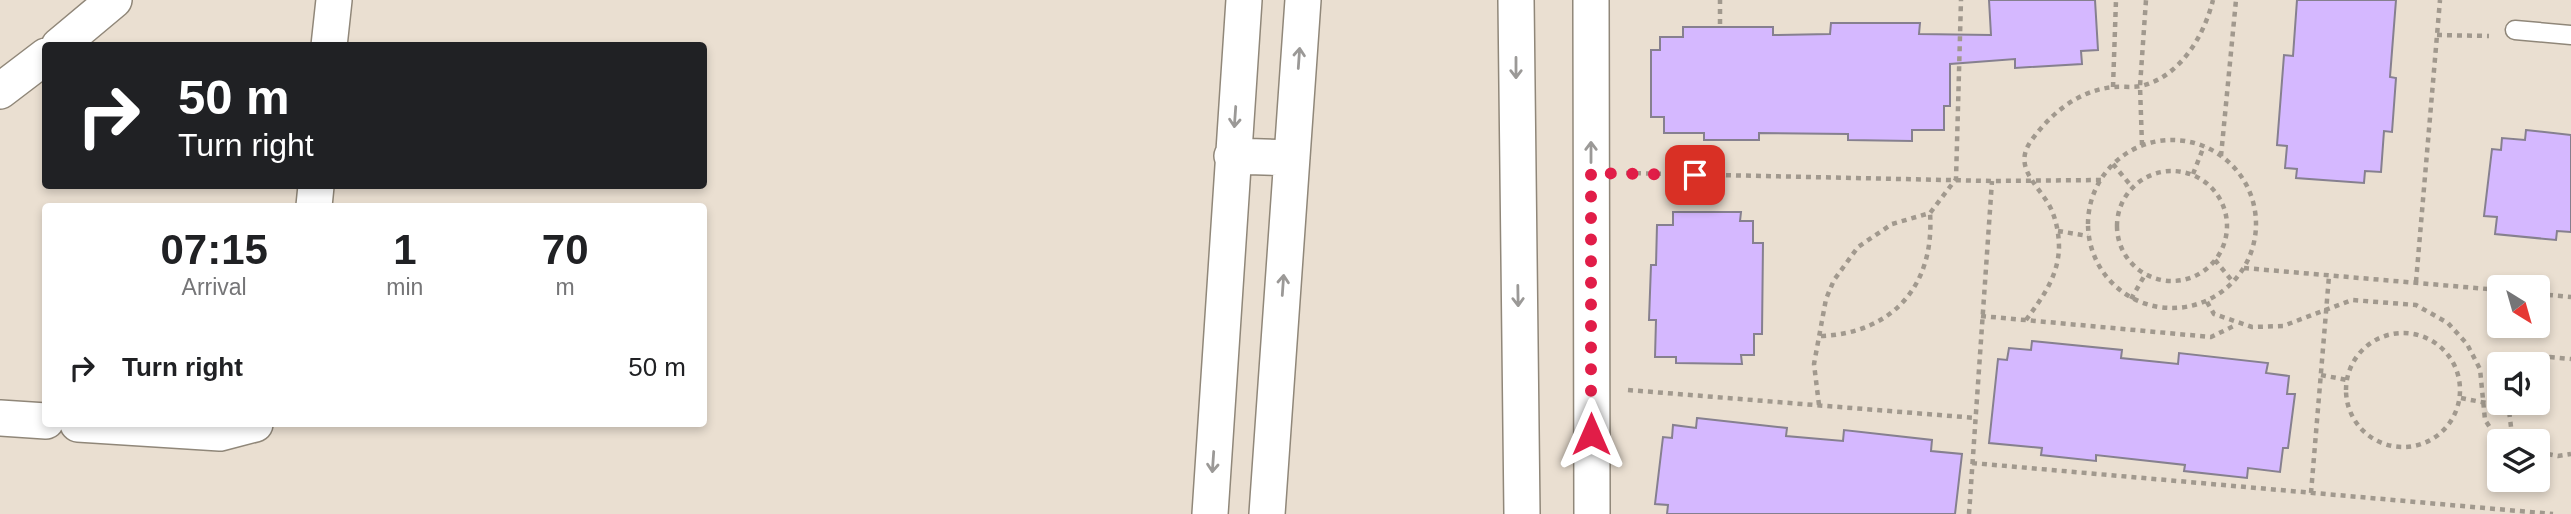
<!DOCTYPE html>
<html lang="en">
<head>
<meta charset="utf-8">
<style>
	:root { --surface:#fff; --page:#f6f6f6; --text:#202124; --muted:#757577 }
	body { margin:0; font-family:Arial,sans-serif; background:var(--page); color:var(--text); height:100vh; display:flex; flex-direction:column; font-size:26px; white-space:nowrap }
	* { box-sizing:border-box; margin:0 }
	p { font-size:23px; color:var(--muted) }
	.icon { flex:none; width:38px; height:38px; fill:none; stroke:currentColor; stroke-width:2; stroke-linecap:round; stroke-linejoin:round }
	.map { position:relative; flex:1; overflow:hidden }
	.panel { position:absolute; left:42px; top:203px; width:665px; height:224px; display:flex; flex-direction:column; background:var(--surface); border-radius:7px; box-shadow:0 4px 10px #0003 }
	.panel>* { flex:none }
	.guide { position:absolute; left:42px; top:42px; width:665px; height:147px; border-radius:7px; box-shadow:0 4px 10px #0003; background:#202124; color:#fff; overflow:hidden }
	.needle { width:46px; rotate:143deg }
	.fabs { position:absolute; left:2487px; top:275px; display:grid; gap:14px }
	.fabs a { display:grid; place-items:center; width:63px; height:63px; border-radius:7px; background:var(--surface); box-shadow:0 4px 10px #0003; font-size:35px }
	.pin { position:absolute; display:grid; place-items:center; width:60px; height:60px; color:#fff; margin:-30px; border-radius:14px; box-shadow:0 4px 10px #0006 }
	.me { position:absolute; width:77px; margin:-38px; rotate:0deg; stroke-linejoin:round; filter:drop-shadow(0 0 5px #0008) }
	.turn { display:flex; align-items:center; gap:24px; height:147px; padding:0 21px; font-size:32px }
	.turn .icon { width:91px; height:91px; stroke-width:2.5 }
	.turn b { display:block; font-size:49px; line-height:60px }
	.eta { display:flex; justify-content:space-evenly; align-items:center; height:119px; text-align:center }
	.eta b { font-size:42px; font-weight:600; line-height:49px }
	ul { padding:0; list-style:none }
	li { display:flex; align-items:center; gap:21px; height:91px; padding:0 21px }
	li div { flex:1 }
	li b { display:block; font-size:26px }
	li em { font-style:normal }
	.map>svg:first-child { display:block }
	.building { fill:#d5b8ff; stroke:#86808f; stroke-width:2 }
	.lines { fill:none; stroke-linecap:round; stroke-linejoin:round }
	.service-casing { stroke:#908779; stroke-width:21 }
	.minor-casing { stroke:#908779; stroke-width:38 }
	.path { stroke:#a1998e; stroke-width:4.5; stroke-dasharray:5 5; stroke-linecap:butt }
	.service { stroke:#fff; stroke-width:18 }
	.minor { stroke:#fff; stroke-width:35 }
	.oneway { stroke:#9b9997 }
	.route { stroke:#e11d48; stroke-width:12; stroke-dasharray:0 21.6 }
</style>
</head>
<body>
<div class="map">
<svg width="2571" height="514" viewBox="0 0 2571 514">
	<rect width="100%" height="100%" fill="#eadfd1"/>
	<!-- building -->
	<path class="building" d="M1989,0H2095L2098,50L2081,51L2082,64L2015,68V59L1950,64V106H1944V130H1912V141L1848,140V134L1759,133V140H1704V133H1664V117H1651V50H1660V37H1683V27H1773V35L1830,34L1831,23H1920L1919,34L1991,35Z
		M2297,0H2396L2390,77L2396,78L2392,132L2384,131L2381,172L2365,171L2364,183L2296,178L2297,169L2285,168L2287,146L2277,145L2284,55L2293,56Z
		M2526,130L2571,135V232L2557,231L2556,240L2495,234L2497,217L2484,216L2492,149L2501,150L2502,138L2525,140Z
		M1673,212H1741L1740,221H1753V243H1763L1762,334H1754V355H1741L1742,364L1676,363V357H1655L1656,320H1649L1651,265H1656L1657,225H1673Z
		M2032,341L2122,350L2121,358L2178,364L2179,353L2268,363L2266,373L2289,376L2287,394H2295L2288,448H2283L2280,472L2248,468L2247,478L2184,471L2185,465L2096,455V461L2041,455L2042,448L1989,443L1998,359L2007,360L2009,348L2031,350Z
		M1697,418L1787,428L1786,436L1843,441L1844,430L1932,440L1931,451L1962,454L1955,514H1667L1668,505L1655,504L1663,437L1672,438L1673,425L1696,428Z"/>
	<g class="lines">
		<!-- service casing -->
		<g class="service-casing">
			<path id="service" d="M2515,30L2571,35"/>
		</g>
		<!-- minor casing -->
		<g class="minor-casing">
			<path id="minor" d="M1516,0L1522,514
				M1591,0L1592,514
				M59,46L114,0
				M329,46L334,0
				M0,91L46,56
				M1232,156L1292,158
				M314,206L316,186
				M0,418L46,421
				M78,424L220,433L255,424
				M1210,514L1244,0
				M1267,514L1303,0"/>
		</g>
		<!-- path -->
		<path class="path" d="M1720,24V0
			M2437,35L2489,36
			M2113,87L2116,0
			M2088 224a84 84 0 1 1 168 0a84 84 0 1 1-168 0Z
			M2142,145L2140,86L2146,0
			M2221,156L2236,0
			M2113,164L2132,187
			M2117 226a55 55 0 1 1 110 0a55 55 0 1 1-110 0Z
			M1626,173L1992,181L2101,180
			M2193,174L2204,146
			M2058,231L2088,236
			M2215,260L2233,282
			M2244,268L2499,290
			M2416,282L2440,0
			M2538,294L2571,297
			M2131,299L2146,273
			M2207,302L2214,314L2252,327L2283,326L2352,300L2416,305L2448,323L2467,344L2480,369L2485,420L2499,441
			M1981,316L2211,337L2236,325
			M2026,320C2042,298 2058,277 2059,248C2059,236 2057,223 2052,211C2042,187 2011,169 2031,141C2051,113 2079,90 2114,87C2122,86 2132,88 2141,86C2180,77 2204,36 2213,0
			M2346 390a57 57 0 1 1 114 0a57 57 0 1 1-114 0Z
			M1821,336C1894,333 1935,284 1930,213
			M2531,364L2550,357L2571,359
			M2321,375L2347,380
			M1628,390L1976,418
			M2461,398L2507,407
			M2508,402L2511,427L2522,441
			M1819,405L1814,364L1826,299L1834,280L1858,247L1892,224L1930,213L1956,179L1961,0
			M2538,452L2558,456L2571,454
			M1972,463L2553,514
			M2311,493L2329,276
			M1969,514L1992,181"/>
		<!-- service -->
		<use href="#service" class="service"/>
		<!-- minor -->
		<use href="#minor" class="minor"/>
	</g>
	<!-- one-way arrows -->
	<defs><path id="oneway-shaft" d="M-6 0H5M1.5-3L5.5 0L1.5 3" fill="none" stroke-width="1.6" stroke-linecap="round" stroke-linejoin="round" transform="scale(1.75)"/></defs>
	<g class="oneway">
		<use href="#oneway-shaft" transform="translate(1299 58) rotate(-86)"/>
		<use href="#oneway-shaft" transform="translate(1516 68) rotate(90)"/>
		<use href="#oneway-shaft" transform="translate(1235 117) rotate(94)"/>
		<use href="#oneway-shaft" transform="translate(1591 152) rotate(-90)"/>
		<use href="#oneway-shaft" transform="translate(1283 285) rotate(-86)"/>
		<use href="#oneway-shaft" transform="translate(1518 296) rotate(89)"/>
		<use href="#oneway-shaft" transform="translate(1213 462) rotate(94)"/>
	</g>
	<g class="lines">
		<!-- route -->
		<path class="route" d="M1591,434V173L1695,175"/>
	</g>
</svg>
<div class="fabs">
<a><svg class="needle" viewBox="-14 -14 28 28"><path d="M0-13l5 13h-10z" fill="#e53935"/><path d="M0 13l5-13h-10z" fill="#757577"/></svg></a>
<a><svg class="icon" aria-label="sound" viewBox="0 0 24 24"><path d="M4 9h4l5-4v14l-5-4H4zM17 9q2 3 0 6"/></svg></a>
<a><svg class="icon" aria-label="layers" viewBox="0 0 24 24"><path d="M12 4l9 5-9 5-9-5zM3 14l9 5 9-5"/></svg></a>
</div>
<div class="pin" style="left:1695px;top:175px;background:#d93025"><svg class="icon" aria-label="arrive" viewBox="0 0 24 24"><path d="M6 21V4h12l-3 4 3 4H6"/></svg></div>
<svg class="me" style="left:1591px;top:434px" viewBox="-20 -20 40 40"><path d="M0-17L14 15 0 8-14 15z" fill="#e11d48" stroke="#fff" stroke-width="4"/></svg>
<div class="guide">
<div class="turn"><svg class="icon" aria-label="right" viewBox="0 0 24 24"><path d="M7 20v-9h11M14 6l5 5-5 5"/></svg><div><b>50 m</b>Turn right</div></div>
</div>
<section class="panel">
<div class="eta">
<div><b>07:15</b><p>Arrival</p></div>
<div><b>1</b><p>min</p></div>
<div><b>70</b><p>m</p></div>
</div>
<ul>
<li><svg class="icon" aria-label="right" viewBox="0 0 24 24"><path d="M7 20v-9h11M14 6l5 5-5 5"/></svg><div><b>Turn right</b></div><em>50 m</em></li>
</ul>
</section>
</div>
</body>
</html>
